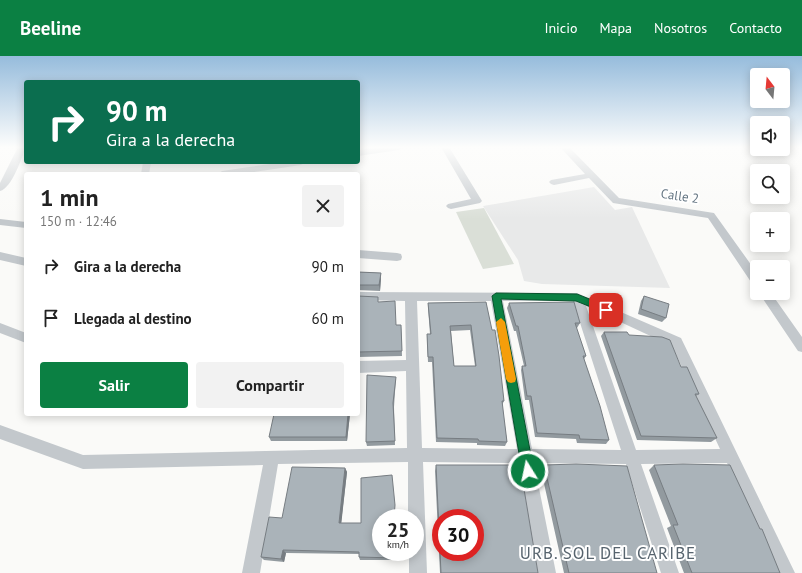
<!DOCTYPE html>
<html lang="es">
<head>
<meta charset="utf-8">
<style>
	:root { --surface:#fff; --page:#f2f2f2; --text:#222; --muted:#767676; --accent:#0b8043 }
	body { margin:0; font-family:"PT Sans",sans-serif; background:var(--page); color:var(--text); height:100vh; display:flex; flex-direction:column; font-size:15px; white-space:nowrap }
	* { box-sizing:border-box; margin:0 }
	p { font-size:13px; color:var(--muted) }
	.icon { flex:none; width:22px; height:22px; fill:none; stroke:currentColor; stroke-width:2; stroke-linecap:round; stroke-linejoin:round }
	.map { position:relative; flex:1; overflow:hidden }
	.side { position:absolute; left:24px; top:116px; width:336px; height:244px; display:flex; flex-direction:column; background:var(--surface); border-radius:4px; box-shadow:0 2px 10px #0003 }
	.side>* { flex:none }
	.banner { position:absolute; left:24px; top:24px; width:336px; height:84px; border-radius:4px; box-shadow:0 2px 10px #0003; background:#0b6e4f; color:#fff; overflow:hidden }
	.needle { width:26px; rotate:344deg }
	.fabs { position:absolute; left:750px; top:12px; display:grid; gap:8px }
	.fabs a { display:grid; place-items:center; width:40px; height:40px; border-radius:4px; background:var(--surface); box-shadow:0 2px 10px #0003; font-size:20px }
	.speed { position:absolute; left:372px; top:453px; display:flex; gap:8px; font-size:20px; font-weight:700; text-align:center }
	.speed>* { display:grid; place-content:center; width:52px; height:52px; border-radius:50%; background:var(--surface); box-shadow:0 2px 10px #0003; line-height:1 }
	.speed small { font-size:10px; font-weight:400 }
	.speed .limit { border:6px solid #d22; background:#fff; color:#111 }
	.pin { position:absolute; display:grid; place-items:center; width:34px; height:34px; color:#fff; margin:-17px; border-radius:8px; box-shadow:0 2px 6px #0006 }
	.me { position:absolute; width:44px; margin:-22px; rotate:350deg; stroke-linejoin:round; filter:drop-shadow(0 0 3px #0008) }
	.turn { display:flex; align-items:center; gap:14px; height:84px; padding:0 16px; font-size:18px }
	.turn .icon { width:52px; height:52px; stroke-width:2.5 }
	.turn b { display:block; font-size:28px; line-height:34px }
	.round { display:grid; place-items:center; flex:none; width:42px; height:42px; border-radius:4px; background:var(--page) }
	.overview { display:flex; align-items:center; justify-content:space-between; height:68px; padding:0 16px }
	h1 { font-size:24px; font-weight:800; line-height:30px }
	.button { display:flex; gap:8px; margin-top:auto; padding:8px 16px }
	.button a { flex:1; height:46px; border-radius:4px; background:var(--accent); color:#fff; font-size:16px; font-weight:800; line-height:46px; text-align:center }
	.button a+a { background:var(--page); color:var(--text) }
	ul { padding:0; list-style:none }
	li { display:flex; align-items:center; gap:12px; height:52px; padding:0 16px }
	li div { flex:1 }
	li b { display:block; font-size:15px }
	li em { font-style:normal }
	header { display:flex; align-items:center; gap:24px; box-sizing:border-box; height:56px; padding:0 20px; background:var(--accent); color:#fff }
	header strong { font-size:19px }
	nav { display:flex; gap:22px; margin-inline-start:auto; font-size:14px }
	.map>svg:first-child { display:block }
	.built { fill:#e8e9e9 }
	.green { fill:#dadfd7 }
	.lines { fill:none; stroke-linecap:round; stroke-linejoin:round }
	.minor { fill:#c3c8cc; fill-rule:evenodd }
	.wall { fill:#929a9f; fill-rule:evenodd }
	.shaded-wall { fill:#777d82 }
	.building { fill:#aab3b9; stroke:#777d82; fill-rule:evenodd }
	.route { fill:#0b8043; stroke:#07532c }
	.slow { fill:#f59e0b }
	.labels { text-anchor:middle; dominant-baseline:central; stroke-width:4; stroke-linejoin:round; paint-order:stroke }
	.street-label { font-size:13px; fill:#657683; stroke:#fff }
	.near-neighbourhood-label { font-size:17px; letter-spacing:1px; fill:#57646e; stroke:#fff }
</style>
</head>
<body>
<header>
<strong>Beeline</strong>
<nav><a>Inicio</a><a>Mapa</a><a>Nosotros</a><a>Contacto</a></nav>
</header>
<div class="map">
<svg width="802" height="517" viewBox="0 0 802 517">
	<rect width="100%" height="100%" fill="#fafaf8"/>
	<!-- built -->
	<path class="built" d="M594,131L615,154L632,151L670,232L542,228L524,225L518,204L483,150Z"/>
	<!-- green -->
	<path class="green" d="M484,152L514,208L483,213L456,156Z"/>
	<g class="lines">
		<!-- minor -->
		<path class="minor" d="M18,91H26C21,103 12,132 0,135V127Z
			M382,91H403L399,94L358,100V94Z
			M441,91H449L482,145L480,147L451,153L448,152L446,150L448,148L471,143Z
			M560,91H569L619,142L714,157L757,217V230L753,229L708,162L613,147L589,122L554,129L551,128L549,126L551,124L585,118Z
			M143,106H151L149,118H141Z
			M284,106H305L301,109L240,118H218L222,115Z
			M0,163L26,166V172L0,169Z
			M358,194L397,197L401,198L402,201L401,204L397,205L358,202Z
			M0,196L26,202V210L0,204Z
			M358,236L577,237L681,282L795,517H777L727,407L641,408L679,517H661L626,408L534,407L556,517H538L519,407L423,406L427,517H409V496H415V462H408V406L278,408L260,517H242L263,409L83,413L0,383V369L83,399L407,392L406,315L358,317V305L406,304L405,245L358,244ZM417,245H491L517,393L422,392ZM503,245H573L621,394L532,393ZM586,250L672,290L720,393L636,394Z
			M759,237H771L802,281V296L798,295Z
			M0,267L26,277V287L0,277Z"/>
	</g>
	<!-- wall -->
	<path class="wall" d="M358,216L381,217V222L380,235L358,234Z
		M358,240L396,269H401L402,300L358,301Z
		M644,240L666,262L662,266L638,258L641,245Z
		M486,246L504,345L502,349L507,386L505,390L477,389V387L436,386L432,306H428L427,283V278H430L428,252V247ZM470,274L475,310H454L451,275Z
		M509,247L580,267L577,272H576L586,300L584,303L609,384L606,388L577,387L576,383L535,381L529,344H525L521,314L522,310H524L516,275H514L507,252Z
		M604,276L681,311L699,338L696,340L717,382L711,386L637,384L601,280Z
		M396,321L394,351L395,389L367,390L366,386Z
		M350,358L347,385H271L269,381Z
		M436,409L538,517H440L435,415Z
		M544,409L657,517H564L541,414Z
		M654,409L760,473L780,517H684L667,472L671,470L649,414Z
		M345,412L347,416L341,467L394,496V504H360L359,501V498L286,497L284,506L264,504L261,501L282,462Z"/>
	<!-- shaded-wall -->
	<path class="shaded-wall" d="M381,217V222L380,235L379,229Z
		M348,358H350L347,385L346,381Z
		M345,412L347,416L341,470L339,467Z
		M283,494L286,497L284,506L281,503Z"/>
	<!-- building -->
	<path class="building" d="M358,216L381,217L379,229H358Z
		M358,240L378,241V246L395,245L396,269H401L402,295L358,296Z
		M644,240L669,248L666,262L641,253Z
		M486,246L492,274H495L499,300L504,345H502L507,386L479,385L478,383L437,382L433,301H428L427,278H431L428,247ZM471,269L476,310H454L450,270Z
		M574,246L580,267H575L586,300H583L600,350L609,384L580,383L579,379L537,377L531,340H527L522,310H526L518,270H516L509,247Z
		M604,276H627L629,279L662,281L670,284L681,311H687L699,338H695L717,382L641,380Z
		M367,319L396,321L393,347L395,385L366,386Z
		M274,358H348L346,381H269Z
		M576,408L627,410L657,517H569L544,409Z
		M683,408L730,409L760,473H762L780,517H692L673,469H678L654,409Z
		M436,409H520L538,517H441ZM441,462H475V496H441Z
		M292,411L345,412L339,467H361V422L392,419L395,449L394,462H381V496H394V502L359,501V496L283,494L281,503L261,501L269,461L282,462Z"/>
	<!-- sky -->
	<linearGradient id="sky" x2="0" y2="1"><stop stop-color="#96bcdc"/><stop offset="0.56" stop-color="#fdfdfc"/><stop offset="1" stop-color="#fdfdfc" stop-opacity="0"/></linearGradient>
	<rect width="802" height="163" fill="url(#sky)"/>
	<!-- route -->
	<path class="route" d="M496,237L577,238L609,251L610,254L606,257L576,245L501,243L534,415L532,419L528,421L524,419L522,415L492,240Z"/>
	<!-- slow -->
	<path class="slow" d="M501,262L505,266L516,323L515,326L511,327L508,326L506,323L496,266Z"/>
	<g class="labels">
		<!-- street labels -->
		<g class="street-label">
			<text transform="translate(680 140) rotate(8)">Calle 2</text>
		</g>
		<!-- near-neighbourhood labels -->
		<g class="near-neighbourhood-label">
			<text x="608" y="497">URB. SOL DEL CARIBE</text>
		</g>
	</g>
</svg>
<div class="fabs">
<a><svg class="needle" viewBox="-14 -14 28 28"><path d="M0-13l5 13h-10z" fill="#e53935"/><path d="M0 13l5-13h-10z" fill="#767676"/></svg></a>
<a><svg class="icon" aria-label="sound" viewBox="0 0 24 24"><path d="M4 9h4l5-4v14l-5-4H4zM17 9q2 3 0 6"/></svg></a>
<a><svg class="icon" aria-label="search" viewBox="0 0 24 24"><circle cx="10" cy="10" r="6"/><path d="M15 15l6 6"/></svg></a>
<a>+</a>
<a>−</a>
</div>
<div class="speed"><div>25<small>km/h</small></div><div class="limit">30</div></div>
<div class="pin" style="left:606px;top:254px;background:#d93025"><svg class="icon" aria-label="arrive" viewBox="0 0 24 24"><path d="M6 21V4h12l-3 4 3 4H6"/></svg></div>
<svg class="me" style="left:528px;top:415px" viewBox="-20 -20 40 40"><circle r="17" fill="#0b8043" stroke="#fff" stroke-width="3"/><path d="M0-11L8 9 0 5-8 9z" fill="#fff"/></svg>
<div class="banner">
<div class="turn"><svg class="icon" aria-label="right" viewBox="0 0 24 24"><path d="M7 20v-9h11M14 6l5 5-5 5"/></svg><div><b>90 m</b>Gira a la derecha</div></div>
</div>
<section class="side">
<div class="overview"><div><h1>1 min</h1><p>150 m · 12:46</p></div><a class="round"><svg class="icon" aria-label="close" viewBox="0 0 24 24"><path d="M6 6l12 12M18 6L6 18"/></svg></a></div>
<ul>
<li><svg class="icon" aria-label="right" viewBox="0 0 24 24"><path d="M7 20v-9h11M14 6l5 5-5 5"/></svg><div><b>Gira a la derecha</b></div><em>90 m</em></li>
<li><svg class="icon" aria-label="arrive" viewBox="0 0 24 24"><path d="M6 21V4h12l-3 4 3 4H6"/></svg><div><b>Llegada al destino</b></div><em>60 m</em></li>
</ul>
<div class="button"><a>Salir</a><a>Compartir</a></div>
</section>
</div>
</body>
</html>
